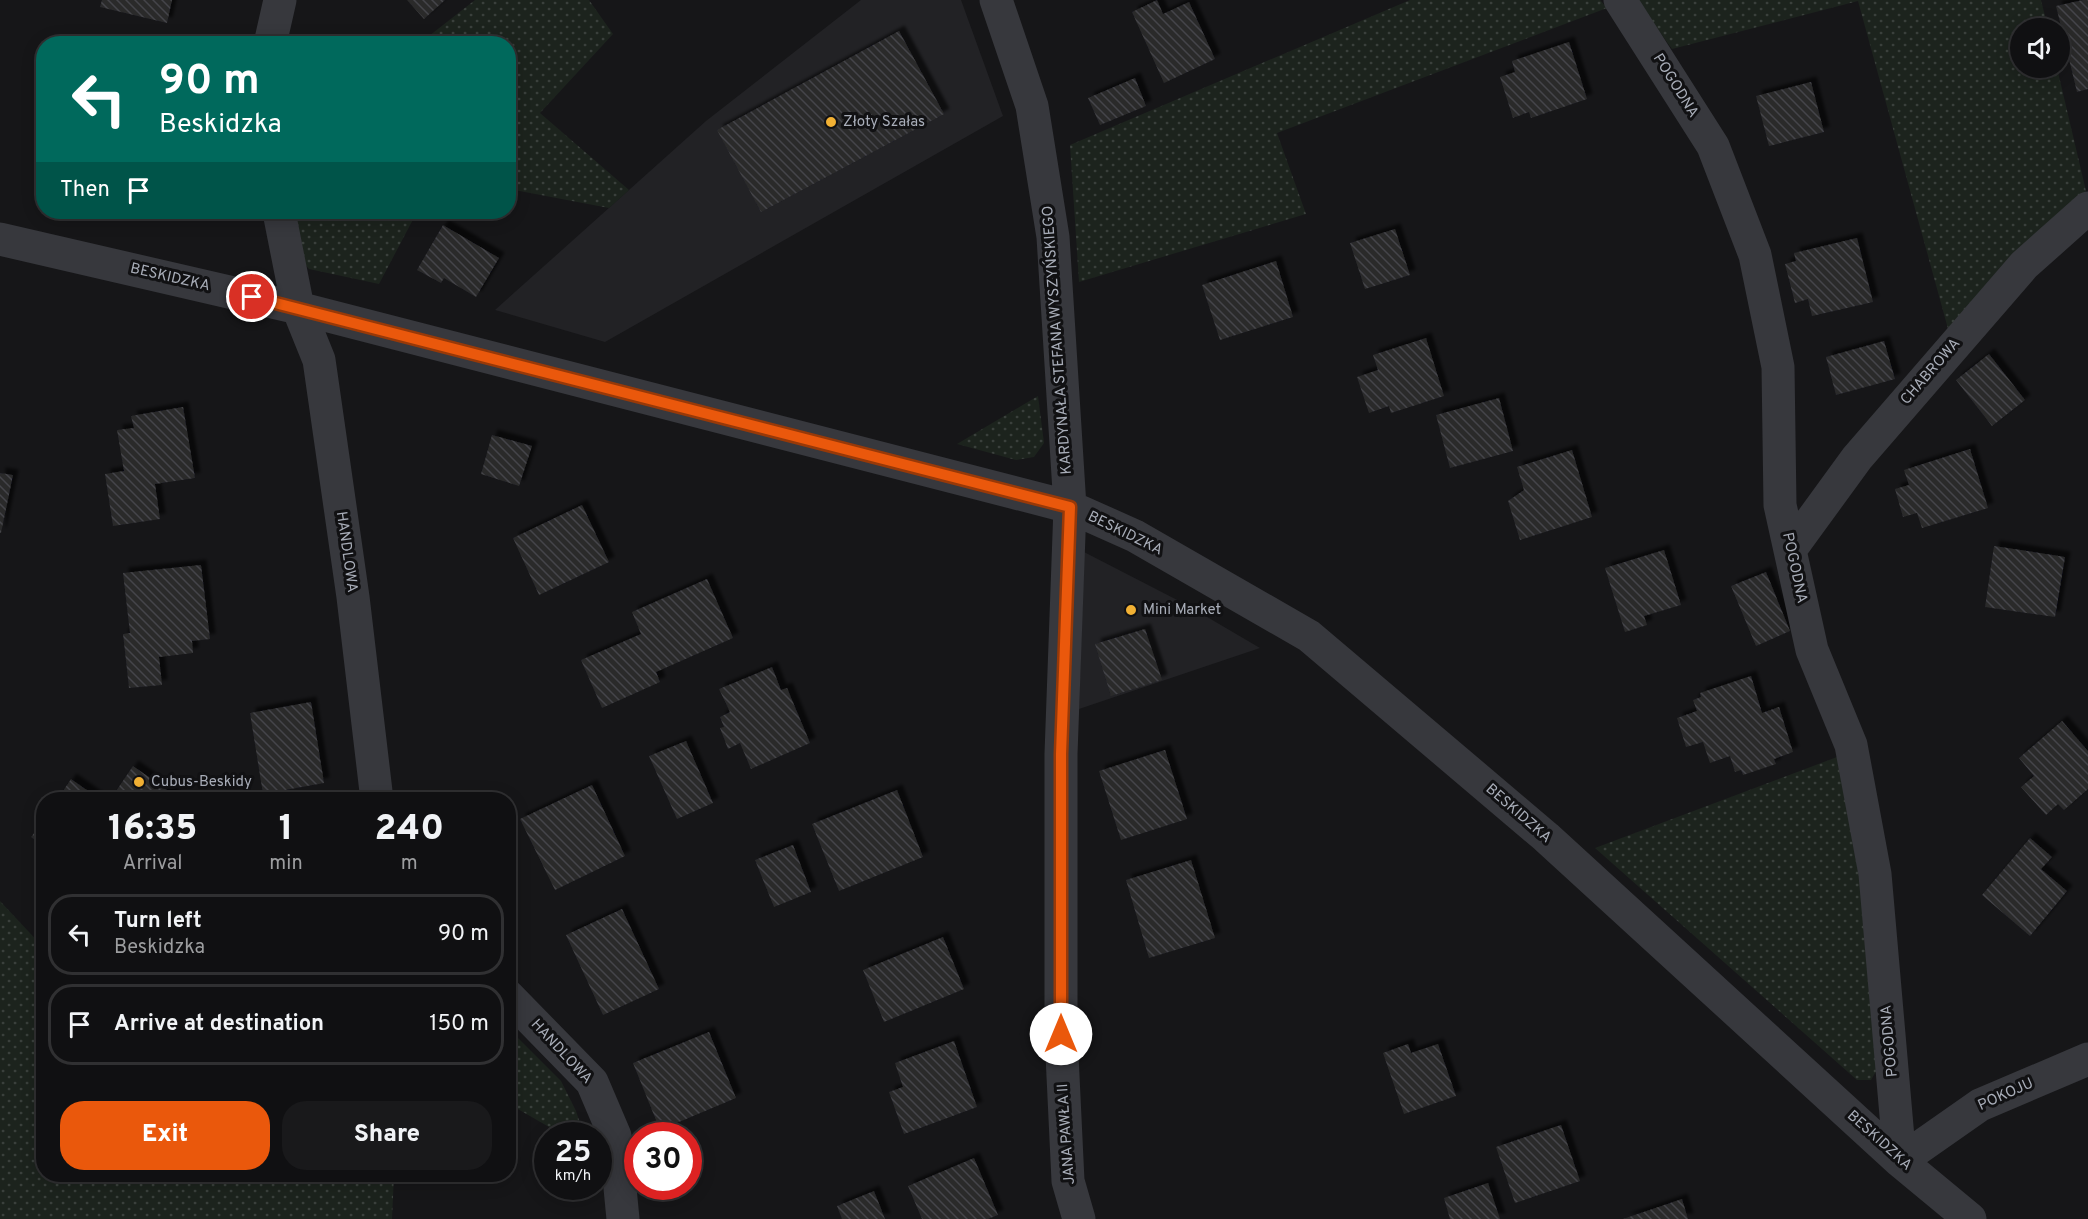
<!DOCTYPE html>
<html lang="en">
<head>
<meta charset="utf-8">
<style>
	:root { --surface:#101012; --page:#19191b; --text:#f1f3f6; --muted:#9c9d9f; --line:#303032; --accent:#ea580c }
	body { margin:0; font-family:Overpass,sans-serif; background:var(--page); color:var(--text); height:100vh; display:flex; flex-direction:column; font-size:22px; white-space:nowrap }
	* { box-sizing:border-box; margin:0 }
	p { font-size:20px; color:var(--muted) }
	.icon { flex:none; width:33px; height:33px; fill:none; stroke:currentColor; stroke-width:2; stroke-linecap:round; stroke-linejoin:round }
	.map { position:relative; flex:1; overflow:hidden }
	.side { position:absolute; left:36px; top:792px; width:480px; height:390px; display:flex; flex-direction:column; background:var(--surface); border-radius:24px; box-shadow:0 3px 15px #0003,0 0 0 2px var(--line) }
	.side>* { flex:none }
	.banner { position:absolute; left:36px; top:36px; width:480px; height:183px; border-radius:24px; box-shadow:0 3px 15px #0003,0 0 0 2px var(--line); background:#00695c; color:#fff; overflow:hidden }
	.tools { position:absolute; left:2010px; top:18px; display:grid; gap:12px }
	.tools a { display:grid; place-items:center; width:60px; height:60px; border-radius:50%; background:var(--surface); box-shadow:0 3px 15px #0003,0 0 0 2px var(--line); font-size:30px }
	.speed { position:absolute; left:534px; top:1122px; display:flex; gap:12px; font-size:30px; font-weight:700; text-align:center }
	.speed>* { display:grid; place-content:center; width:78px; height:78px; border-radius:50%; background:var(--surface); box-shadow:0 3px 15px #0003,0 0 0 2px var(--line); line-height:1 }
	.speed small { font-size:15px; font-weight:400 }
	.speed .limit { border:9px solid #d22; background:#fff; color:#111 }
	.pin { position:absolute; display:grid; place-items:center; width:51px; height:51px; color:#fff; margin:-26px; border:3px solid #fff; border-radius:50%; box-shadow:0 2px 6px #0007 }
	.me { position:absolute; width:66px; margin:-33px; rotate:0deg; stroke-linejoin:round; filter:drop-shadow(0 0 4px #0008) }
	.turn { display:flex; align-items:center; gap:21px; height:126px; padding:0 24px; font-size:27px }
	.turn .icon { width:78px; height:78px; stroke-width:2.5 }
	.turn b { display:block; font-size:42px; line-height:51px }
	.then { display:flex; align-items:center; height:57px; padding:0 24px; background:#0003; gap:12px; font-size:22px }
	.eta { display:flex; justify-content:space-evenly; align-items:center; height:102px; text-align:center }
	.eta b { font-size:36px; font-weight:800; line-height:42px }
	.primary-button { display:flex; gap:12px; margin-top:auto; padding:12px 24px }
	.primary-button a { flex:1; height:69px; border-radius:24px; background:var(--accent); color:#fff; font-size:24px; font-weight:800; line-height:69px; text-align:center }
	.primary-button a+a { background:var(--page); color:var(--text) }
	ul { padding:0; list-style:none }
	li { display:flex; align-items:center; gap:18px; height:81px; margin:0 12px 9px; padding:0 12px; border:3px solid var(--line); border-radius:24px }
	li div { flex:1 }
	li b { display:block; font-size:22px }
	li em { font-style:normal }
	.map>svg:first-child { display:block }
	.built { fill:#222225 }
	.grass { fill:url(#grass-dots) }
	.building { fill:url(#building-back-hatch); filter:url(#shadow) }
	.lines { fill:none; stroke-linecap:round; stroke-linejoin:round }
	.minor { stroke:#37383d; stroke-width:33 }
	.route-casing { stroke:#983908; stroke-width:15 }
	.route { stroke:#ea580c; stroke-width:10 }
	.poi-dot { fill:#f2b134; stroke:#111113; stroke-width:2 }
	.labels { text-anchor:middle; dominant-baseline:central; stroke-width:6; stroke-linejoin:round; paint-order:stroke }
	.street-label { font-size:15px; fill:#a8adb8; stroke:#111113 }
	.poi-label { font-size:15px; fill:#a8adb8; stroke:#111113; text-anchor:start }
</style>
</head>
<body>
<div class="map">
<svg width="2088" height="1219" viewBox="0 0 2088 1219">
	<defs>
		<pattern id="grass-dots" width="8" height="8" patternUnits="userSpaceOnUse" patternTransform="scale(1.5)"><rect width="8" height="8" fill="#1c231d"/><path d="M2 2h.1M6 6h.1" fill="none" stroke="#3a403c" stroke-width="1.8" stroke-linecap="round"/></pattern>
		<pattern id="building-back-hatch" width="6" height="6" patternUnits="userSpaceOnUse" patternTransform="scale(1.5)"><rect width="6" height="6" fill="#29292c"/><path d="M-1 5l2 2M0 0l6 6M5-1l2 2" fill="none" stroke="#454548"/></pattern>
		<filter id="shadow"><feDropShadow dx="5.5" dy="-5.5" stdDeviation="1.5" flood-color="#0009"/></filter>
	</defs>
	<rect width="100%" height="100%" fill="#161618"/>
	<!-- built -->
	<path class="built" d="M861,0H961L1003,116L605,342L495,310L706,121Z
		M1084,552L1185,604L1260,648L1079,709Z"/>
	<!-- grass -->
	<path class="grass" d="M475,0H589L613,34L540,113L629,190L609,208L509,189L508,44L420,43Z
		M1410,0H1600L1607,8L1277,133L1306,214L1079,282L1070,145Z
		M1637,0H2041L2048,28H2020V68H2057L2086,191L2018,259L1950,336L1858,1L1672,49Z
		M293,212H417L379,284L309,269L301,260Z
		M1038,396L1044,443L1034,457L1016,460L957,444Z
		M1845,754L1867,874L1878,1068L1871,1080H1857L1595,848Z
		M0,901L43,947L44,1174L394,1175L392,1219H0Z
		M509,1029L561,1081L576,1111L584,1135H563L509,1104Z"/>
	<!-- building -->
	<path class="building" d="M102,0H172L167,23L100,7Z
		M407,0H445L424,19Z
		M1157,0L1163,14L1189,2L1215,59L1164,83L1132,12Z
		M2083,0H2088V89L2077,92L2056,6Z
		M899,31L944,114L761,212L717,130Z
		M1569,42L1587,99L1531,118L1529,112L1513,118L1500,77L1515,72L1512,61Z
		M1135,78L1146,106L1100,125L1088,98Z
		M1811,82L1824,132L1769,146L1756,96Z
		M443,225L499,258L476,297L444,278L441,283L417,270Z
		M1395,229L1410,275L1365,289L1350,243Z
		M1857,238L1873,302L1812,316L1808,299L1795,303L1785,264L1796,261L1794,253Z
		M1276,261L1293,317L1220,340L1202,285Z
		M1426,338L1444,396L1391,413L1389,406L1369,413L1357,377L1378,370L1373,355Z
		M1884,341L1895,379L1836,395L1826,357Z
		M1989,354L2025,400L1992,426L1956,380Z
		M1499,398L1513,451L1450,468L1436,415Z
		M183,407L195,478L155,484L160,519L113,526L105,474L124,471L117,430L134,428L131,416Z
		M492,435L532,446L519,486L481,474Z
		M1970,449L1988,508L1922,528L1917,513L1903,517L1895,489L1909,485L1904,470Z
		M1572,450L1592,517L1520,540L1508,501L1524,490L1517,467Z
		M0,473L13,475L1,533H0Z
		M582,505L609,562L539,595L513,538Z
		M1994,546L2065,557L2055,617L1985,607Z
		M1664,550L1681,605L1644,616L1647,625L1625,632L1605,568Z
		M201,565L210,639L192,641L193,653L159,657L162,685L129,688L123,634L130,633L123,573Z
		M1766,572L1790,631L1756,646L1731,586Z
		M707,579L733,638L656,672L660,682L602,708L581,660L641,634L632,612Z
		M1145,629L1162,680L1111,696L1095,644Z
		M772,667L781,690L787,688L810,743L751,769L740,743L728,749L720,728L724,727L720,717L730,712L719,689Z
		M1751,676L1762,713L1779,707L1793,752L1774,759L1776,764L1743,775L1741,770L1735,772L1730,756L1710,763L1703,742L1686,747L1677,718L1697,711L1693,700L1701,697L1700,693Z
		M311,702L324,783L263,794L250,713Z
		M2062,721L2088,751V789L2064,810L2058,804L2046,815L2021,787L2034,776L2019,758Z
		M686,741L713,803L677,819L649,756Z
		M1165,750L1187,819L1121,840L1099,771Z
		M133,766L181,800H110Z
		M71,779L101,800H57Z
		M592,785L625,856L555,890L520,819Z
		M897,790L923,857L839,891L812,824Z
		M44,820V846L31,837Z
		M2030,838L2052,857L2041,869L2067,891L2030,936L1982,895Z
		M793,845L811,892L774,907L755,860Z
		M1191,860L1215,938L1149,958L1126,880Z
		M622,909L659,989L603,1015L566,935Z
		M943,937L964,989L884,1022L863,970Z
		M709,1032L736,1098L660,1130L633,1063Z
		M954,1041L977,1107L904,1134L889,1092L903,1087L895,1063Z
		M1408,1044L1411,1053L1438,1044L1456,1096L1404,1114L1383,1053Z
		M1561,1125L1580,1181L1515,1203L1496,1147Z
		M974,1158L998,1215L988,1219H922L908,1186Z
		M1488,1183L1500,1219H1450L1444,1198Z
		M874,1191L885,1219H842L837,1206Z
		M1682,1199L1688,1219H1623Z"/>
	<g class="lines">
		<!-- minor -->
		<path class="minor" d="M996,0L1032,106L1053,237L1070,507L1061,754V1034L1068,1181L1079,1219
			M1620,0L1713,146L1755,255L1778,367L1780,505L1812,650L1851,745L1875,874L1900,1161
			M270,44L280,0
			M279,212L298,308L319,360L353,597L377,800
			M0,239L298,308L1070,507L1135,536L1309,636L1546,837L1900,1161L1970,1219
			M1790,550L1857,458L1960,339L2024,265L2088,208
			M508,996L592,1082L615,1136L623,1219
			M1900,1161L1980,1105L2088,1059"/>
	</g>
	<g class="lines">
		<!-- route casing -->
		<g class="route-casing">
			<path id="route" d="M252,297L1070,507L1061,754V1034"/>
		</g>
		<!-- route -->
		<use href="#route" class="route"/>
	</g>
	<!-- markers -->
	<g class="poi-dot">
		<circle cx="831" cy="122" r="6"/>
		<circle cx="1131" cy="610" r="6"/>
		<circle cx="139" cy="782" r="6"/>
	</g>
	<g class="labels">
		<!-- street labels -->
		<g class="street-label">
			<text transform="translate(1675 86) rotate(58)">POGODNA</text>
			<text transform="translate(170 278) rotate(13)">BESKIDZKA</text>
			<text transform="translate(1058 340) rotate(-94)">KARDYNAŁA STEFANA WYSZYŃSKIEGO</text>
			<text transform="translate(1931 372) rotate(-49)">CHABROWA</text>
			<text transform="translate(1125 534) rotate(26)">BESKIDZKA</text>
			<text transform="translate(346 552) rotate(82)">HANDLOWA</text>
			<text transform="translate(1794 568) rotate(78)">POGODNA</text>
			<text transform="translate(1518 814) rotate(41)">BESKIDZKA</text>
			<text transform="translate(1890 1041) rotate(-95)">POGODNA</text>
			<text transform="translate(561 1052) rotate(47)">HANDLOWA</text>
			<text transform="translate(2006 1095) rotate(-24)">POKOJU</text>
			<text transform="translate(1067 1134) rotate(-94)">JANA PAWŁA II</text>
			<text transform="translate(1879 1141) rotate(42)">BESKIDZKA</text>
		</g>
		<!-- poi labels -->
		<g class="poi-label">
			<text x="843" y="122">Złoty Szałas</text>
			<text x="1143" y="610">Mini Market</text>
			<text x="151" y="782">Cubus-Beskidy</text>
		</g>
	</g>
</svg>
<div class="tools">
<a><svg class="icon" aria-label="sound" viewBox="0 0 24 24"><path d="M4 9h4l5-4v14l-5-4H4zM17 9q2 3 0 6"/></svg></a>
</div>
<div class="speed"><div>25<small>km/h</small></div><div class="limit">30</div></div>
<div class="pin" style="left:252px;top:297px;background:#d93025"><svg class="icon" aria-label="arrive" viewBox="0 0 24 24"><path d="M6 21V4h12l-3 4 3 4H6"/></svg></div>
<svg class="me" style="left:1061px;top:1034px" viewBox="-20 -20 40 40"><circle r="19" fill="#fff"/><path d="M0-13L10 11 0 6-10 11z" fill="#ea580c"/></svg>
<div class="banner">
<div class="turn"><svg class="icon" aria-label="left" viewBox="0 0 24 24"><path d="M17 20v-9H6M10 6l-5 5 5 5"/></svg><div><b>90 m</b>Beskidzka</div></div>
<div class="then">Then<svg class="icon" aria-label="arrive" viewBox="0 0 24 24"><path d="M6 21V4h12l-3 4 3 4H6"/></svg></div>
</div>
<section class="side">
<div class="eta">
<div><b>16:35</b><p>Arrival</p></div>
<div><b>1</b><p>min</p></div>
<div><b>240</b><p>m</p></div>
</div>
<ul>
<li><svg class="icon" aria-label="left" viewBox="0 0 24 24"><path d="M17 20v-9H6M10 6l-5 5 5 5"/></svg><div><b>Turn left</b><p>Beskidzka</p></div><em>90 m</em></li>
<li><svg class="icon" aria-label="arrive" viewBox="0 0 24 24"><path d="M6 21V4h12l-3 4 3 4H6"/></svg><div><b>Arrive at destination</b></div><em>150 m</em></li>
</ul>
<div class="primary-button"><a>Exit</a><a>Share</a></div>
</section>
</div>
</body>
</html>
